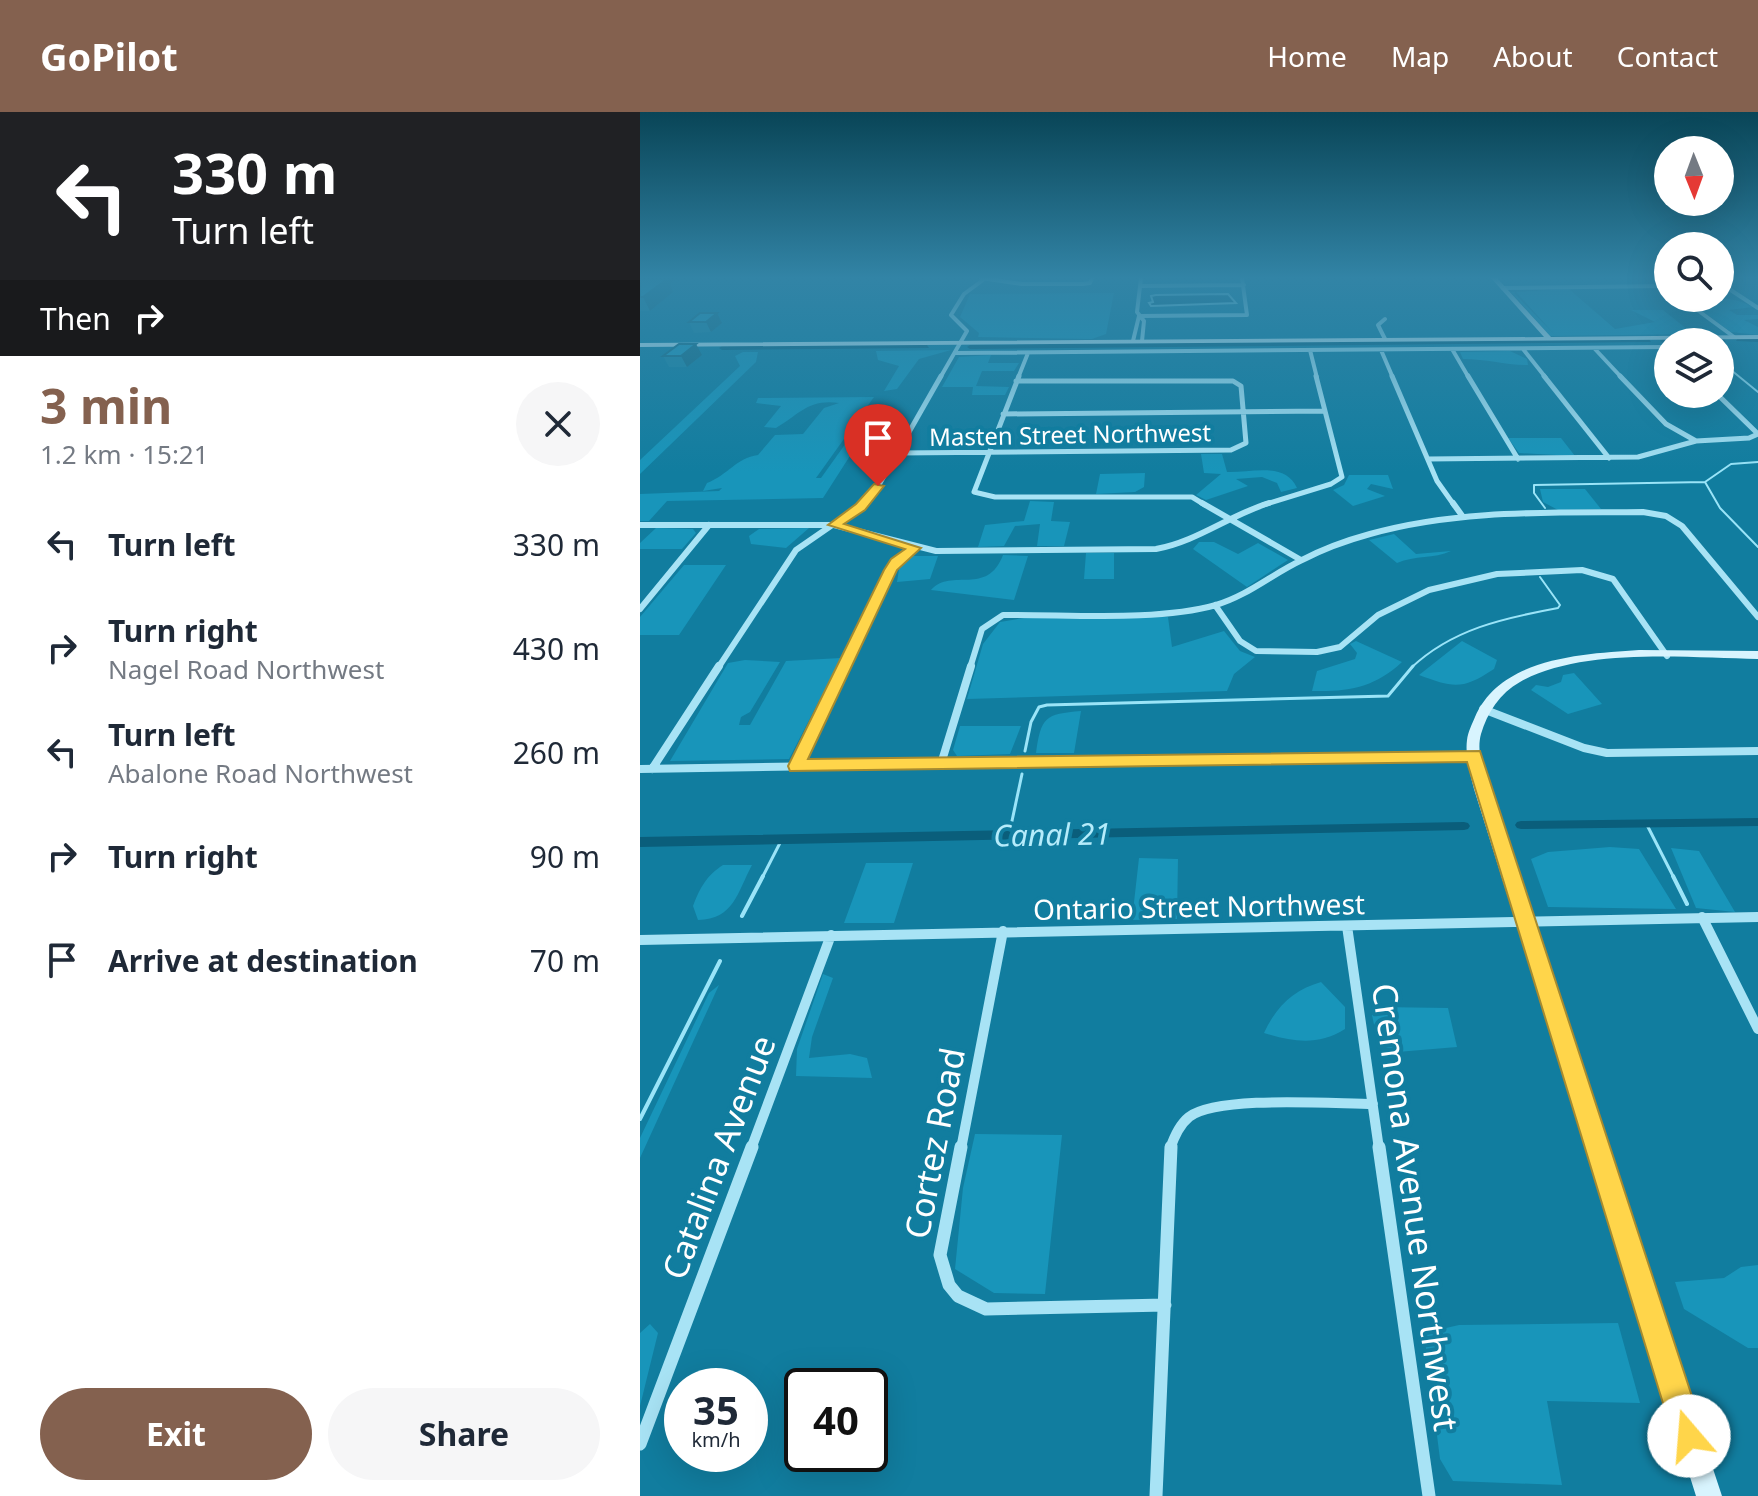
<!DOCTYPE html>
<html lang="en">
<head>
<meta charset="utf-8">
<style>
	:root { --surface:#fff; --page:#f6f6f7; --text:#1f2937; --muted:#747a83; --accent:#84614f }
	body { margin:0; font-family:"Noto Sans",sans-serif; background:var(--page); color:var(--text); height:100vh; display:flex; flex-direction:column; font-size:30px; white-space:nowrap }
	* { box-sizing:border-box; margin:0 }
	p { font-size:26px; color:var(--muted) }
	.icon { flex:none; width:44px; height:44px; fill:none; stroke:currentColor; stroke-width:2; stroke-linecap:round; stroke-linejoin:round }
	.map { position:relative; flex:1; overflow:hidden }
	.sheet { display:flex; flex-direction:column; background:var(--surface); width:640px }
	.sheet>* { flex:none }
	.top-card { background:#202124; color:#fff; overflow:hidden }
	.needle { width:52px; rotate:179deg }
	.buttons { position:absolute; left:1014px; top:24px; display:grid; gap:16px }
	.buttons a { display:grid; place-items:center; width:80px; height:80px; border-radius:50%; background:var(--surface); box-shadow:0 8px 32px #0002; font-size:40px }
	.speed { position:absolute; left:24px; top:1256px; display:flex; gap:16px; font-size:40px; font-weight:700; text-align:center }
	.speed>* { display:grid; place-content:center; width:104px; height:104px; border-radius:50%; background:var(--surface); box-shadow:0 8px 32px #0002; line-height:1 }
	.speed small { font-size:20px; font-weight:400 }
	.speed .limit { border:4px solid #111; border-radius:12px; background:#fff; color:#111 }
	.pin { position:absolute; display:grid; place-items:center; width:68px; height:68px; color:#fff; margin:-82px -34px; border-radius:50% 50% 50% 0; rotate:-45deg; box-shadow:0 0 8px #0007 }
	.pin .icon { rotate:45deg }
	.me { position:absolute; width:88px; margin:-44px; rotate:342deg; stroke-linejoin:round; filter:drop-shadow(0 0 6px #0008) }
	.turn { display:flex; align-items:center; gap:28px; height:168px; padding:0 40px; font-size:36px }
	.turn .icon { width:104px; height:104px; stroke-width:2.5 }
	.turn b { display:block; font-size:56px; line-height:68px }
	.then { display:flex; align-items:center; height:76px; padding:0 40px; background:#0003; gap:16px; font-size:30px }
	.round { display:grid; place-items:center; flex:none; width:84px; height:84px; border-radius:42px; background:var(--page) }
	.headline { display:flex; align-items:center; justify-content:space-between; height:136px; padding:0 40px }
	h1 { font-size:48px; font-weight:700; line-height:60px; color:var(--accent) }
	.primary-button { display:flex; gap:16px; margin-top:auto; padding:16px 40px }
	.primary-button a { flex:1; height:92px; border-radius:48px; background:var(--accent); color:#fff; font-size:32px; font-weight:700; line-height:92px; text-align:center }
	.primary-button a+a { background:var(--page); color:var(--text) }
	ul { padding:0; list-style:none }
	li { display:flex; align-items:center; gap:24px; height:104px; padding:0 40px }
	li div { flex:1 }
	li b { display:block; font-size:30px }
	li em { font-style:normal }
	header { display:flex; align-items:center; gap:48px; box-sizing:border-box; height:112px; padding:0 40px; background:var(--accent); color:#fff }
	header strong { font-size:38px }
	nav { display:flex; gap:44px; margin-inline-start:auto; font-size:28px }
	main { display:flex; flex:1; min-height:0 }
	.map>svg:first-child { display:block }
	.green { fill:#1895ba }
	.water { fill:#0a5e7b; stroke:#9ae4f8; stroke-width:2 }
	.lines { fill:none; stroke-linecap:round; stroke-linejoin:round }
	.stream-far2 { stroke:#9ae4f8; stroke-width:2 }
	.stream-far1 { stroke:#9ae4f8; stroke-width:3 }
	.stream { stroke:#9ae4f8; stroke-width:4 }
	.canal { fill:#0a5e7b; fill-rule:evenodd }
	.street-far5 { stroke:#a8e3f5; stroke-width:4 }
	.street-far4 { stroke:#a8e3f5; stroke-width:5 }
	.street-far3 { stroke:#a8e3f5; stroke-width:6 }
	.street-far2 { stroke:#a8e3f5; stroke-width:8 }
	.street-far1 { stroke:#a8e3f5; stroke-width:10 }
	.street { stroke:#a8e3f5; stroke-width:13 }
	.secondary { fill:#d8f4fe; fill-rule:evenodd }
	.wall { fill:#1b84a3 }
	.shaded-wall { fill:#166b85 }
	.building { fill:#1f99be; stroke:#166b85; stroke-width:2 }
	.route { fill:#ffd54a; stroke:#a68a30; stroke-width:2 }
	.labels { text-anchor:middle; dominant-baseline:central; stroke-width:8; stroke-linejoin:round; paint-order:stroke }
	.far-street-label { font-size:24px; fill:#fff; stroke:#117d9f }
	.street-label { font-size:28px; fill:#fff; stroke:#117d9f }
	.water-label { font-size:30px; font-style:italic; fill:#b5ecfb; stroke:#117d9f }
	.near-street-label { font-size:34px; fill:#fff; stroke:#117d9f }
</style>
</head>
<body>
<header>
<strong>GoPilot</strong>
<nav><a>Home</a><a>Map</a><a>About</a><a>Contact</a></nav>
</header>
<main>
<section class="sheet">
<div class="top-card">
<div class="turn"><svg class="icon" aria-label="left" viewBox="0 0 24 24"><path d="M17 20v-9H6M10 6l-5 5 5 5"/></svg><div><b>330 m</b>Turn left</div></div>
<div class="then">Then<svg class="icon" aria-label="right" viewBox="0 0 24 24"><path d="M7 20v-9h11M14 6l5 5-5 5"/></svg></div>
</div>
<div class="headline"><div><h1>3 min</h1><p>1.2 km · 15:21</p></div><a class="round"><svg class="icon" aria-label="close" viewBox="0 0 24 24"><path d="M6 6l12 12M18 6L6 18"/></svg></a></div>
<ul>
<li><svg class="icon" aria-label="left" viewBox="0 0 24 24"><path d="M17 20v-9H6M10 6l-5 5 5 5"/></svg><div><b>Turn left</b></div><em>330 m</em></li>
<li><svg class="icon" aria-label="right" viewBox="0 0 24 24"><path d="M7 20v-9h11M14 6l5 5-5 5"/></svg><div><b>Turn right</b><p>Nagel Road Northwest</p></div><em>430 m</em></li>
<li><svg class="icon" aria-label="left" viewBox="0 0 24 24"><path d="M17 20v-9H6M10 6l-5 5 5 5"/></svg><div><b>Turn left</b><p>Abalone Road Northwest</p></div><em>260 m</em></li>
<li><svg class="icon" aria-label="right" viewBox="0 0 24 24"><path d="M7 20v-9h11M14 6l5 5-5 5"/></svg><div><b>Turn right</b></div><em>90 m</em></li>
<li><svg class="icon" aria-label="arrive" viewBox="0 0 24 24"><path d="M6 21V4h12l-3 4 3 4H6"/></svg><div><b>Arrive at destination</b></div><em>70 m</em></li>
</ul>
<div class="primary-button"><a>Exit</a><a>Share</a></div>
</section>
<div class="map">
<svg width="1118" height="1384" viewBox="0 0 1118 1384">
	<rect width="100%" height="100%" fill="#117d9f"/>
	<!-- green -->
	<path class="green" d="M929,177L975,217L1015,210L991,198H1023L1053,222L910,224L871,180H876L874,181L915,223L876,180Z
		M474,181L466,222L452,227L338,225L339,221L320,205L330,182Z
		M1044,186C1066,186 1093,183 1113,195L1089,198L1097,203H1118V207L1104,208L1118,215V223L1091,220Z
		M311,238L279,247L257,277L244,279L259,254L238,248L236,239Z
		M870,239L887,247L888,253C864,253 847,247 823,247L820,240Z
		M103,240H118L116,250L0,362V348L100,254L95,244Z
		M351,243L348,251H379L374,259H342L336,274L369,275L365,283H332L333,275H302L319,245Z
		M234,285L176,366H181L221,310L233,308L183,386L27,389L9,409H0V382L79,379L82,376L63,379L67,371C88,363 96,346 118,343L135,323L163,322L184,296L199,291C168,287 160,302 136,316L124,315L141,294L116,291L118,286Z
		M868,326H921L935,344L879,341Z
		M561,342H582L587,360C610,361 645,349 657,376L641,380L637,371L622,365L596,367L608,374L566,388L556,383L581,362L564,361Z
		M505,361L504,375L495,380L456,382L460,362Z
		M709,363H748L753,377L731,372L727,377L745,384L713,394L693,378L704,373Z
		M900,377H945L961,397L918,398L903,390Z
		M390,389L414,390L411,409L430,410L424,434H397L400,412L375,414L364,434L338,435L345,413L384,409Z
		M16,416L53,417L56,421L42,437H0V431Z
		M169,416L146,436L111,432L109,424L119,417Z
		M754,422L776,442L811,439C794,447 775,443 757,451L729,428Z
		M559,430H574L598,442L618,431L648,448L607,475L553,437Z
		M446,441H474V467H444Z
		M363,443L388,444L374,488L291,478C312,455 347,485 363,443Z
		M273,444H298L290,467L257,470L259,457Z
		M44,453H86L39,523H0V505Z
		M528,505L532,535L584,519L600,539L615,545L594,562L587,579L327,587L343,532L360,510L384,506Z
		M716,529L762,550C735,575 710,580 672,579L677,559L715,547L717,541L710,532Z
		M822,529L857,548L854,557C822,578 814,576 779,563Z
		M201,546L149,647L30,649L88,551L105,548L140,550L110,600L101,605L99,613H110L146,549Z
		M934,561L962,592L928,602L891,578L896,573L908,575L921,570L923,563Z
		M441,599L434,641H396C401,605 405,602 441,599Z
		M320,614H381L370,642L317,644L313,638Z
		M970,735L999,737L1036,797L908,795L891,747L908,740Z
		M1031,736L1059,739L1095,800L1056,796Z
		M499,746L538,747L537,807L492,808Z
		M226,751H273L254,811H204Z
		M83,753H112C97,781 94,807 58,808L53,794C60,776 66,764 83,753Z
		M183,862L193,866L172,925L169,946L210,942L227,946L232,966L156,964L157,937Z
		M681,870L705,895V917C678,934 653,930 624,921C636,895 653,878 681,870Z
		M79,873L0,1046V1026L69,881Z
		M739,895L808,896L817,935L757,940L738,932L732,903Z
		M335,1022L422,1023L405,1182L354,1181L315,1157L323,1076Z
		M1118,1153V1236H1108L1044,1197L1035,1170L1084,1166L1101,1155Z
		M978,1211L1000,1291L907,1289L922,1373L813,1369L800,1347L784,1221L819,1213Z
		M10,1212L18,1221L0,1294V1221Z"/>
	<!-- water -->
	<path class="water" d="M588,182L596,191L511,194L509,191L513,190L511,184L516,183Z"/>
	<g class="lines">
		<!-- stream-far2 -->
		<path class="stream-far2" d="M1080,249L1118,280
			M1118,350L1091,352L1065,370L1080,396L1118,435
			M905,396L894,381V373L1065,370
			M771,556C812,517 864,506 918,496L920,493L900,465"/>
		<!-- stream-far1 -->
		<path class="stream-far1" d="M385,639L391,610L399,595L407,593L748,584L773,554
			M1006,711L1034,766
			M369,723L382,662
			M122,766L142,727"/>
		<!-- stream -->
		<path class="stream" d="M1033,764L1047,792
			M102,804L123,764
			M0,1007L80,849"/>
		<!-- canal -->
		<path class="canal" d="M1098,226H1118V230L1096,229Z
			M1009,227L1011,230L330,237L327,235L330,233Z
			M1084,227L1086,230L1023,231L1020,229L1023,227Z
			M287,233L289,236L82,238L79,236L82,234Z
			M1118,706V714L881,717L877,716L875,713L877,710L881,709Z
			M824,710L828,711L830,714L828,717L824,718L0,735V725Z"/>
		<!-- street-far5 -->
		<path class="street-far5" d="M341,166L382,172H443L450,171L452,166
			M501,166L497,200L504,209L502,229
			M1080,171L1118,196
			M500,174L604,173
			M863,176L1025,174
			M1041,186L1094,225
			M499,204L607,203L602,166
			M745,207L738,213L745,227
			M493,229L499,204
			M954,236L982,266
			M812,237L829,266
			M883,237L906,266
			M670,238L677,266
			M741,238L753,266
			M316,241L1025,235
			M300,266L327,219L311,203L324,182L343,168
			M378,266L388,241"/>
		<!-- street-far4 -->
		<path class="street-far4" d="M379,264L334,380L355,385H552L565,393
			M752,264L797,369L814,393
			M828,264L878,347
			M904,264L969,346
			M980,264L1026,312L1056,329
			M1077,282L1118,322
			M363,302L685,299
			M257,341L591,338L606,331L601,274L593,269H376
			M788,347L998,345L1056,329L1109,326L1118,322
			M221,393L232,385L301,264
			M623,393L691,372L702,365L676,264"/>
		<!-- street-far3 -->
		<path class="street-far3" d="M562,391L661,448
			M813,391L823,405
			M0,413H194L296,439L516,437C556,430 590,403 629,391
			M575,493L600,529L616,539L677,540L700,535L738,503L789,478L857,462L942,458L973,467L1027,544
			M0,497L69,413
			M78,556L156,438L224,391
			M204,556L251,458L275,436
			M330,556L342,517L363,503C426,502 516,510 576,493C609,483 632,462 662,448C683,437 708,428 730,422C819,397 912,401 1003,400L1026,404L1042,414L1118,505"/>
		<!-- street-far2 -->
		<path class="street-far2" d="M843,597L944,636L967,641L1118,639
			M301,652L331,554
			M157,654L205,554
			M0,657L834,644
			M12,657L79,554"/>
		<!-- street-far1 -->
		<path class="street-far1" d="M1062,805L1118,917
			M707,814L739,1037
			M0,828L1118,805
			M111,1037L191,823
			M321,1037L363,819
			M530,1037C534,1025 539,1013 549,1005C578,983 694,992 733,992"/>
		<!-- street -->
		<path class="street" d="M321,1035L300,1143L309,1173L318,1184L346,1197L525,1193
			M739,1035L789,1384
			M0,1332L112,1035
			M516,1384L531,1035"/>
		<!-- secondary -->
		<path class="secondary" d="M851,166H857L911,225L1118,223V227L0,235V231L904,225Z
			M999,538L1118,539V547C1048,546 943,535 880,570C860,581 847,601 841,622C836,640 844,660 848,677L1082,1384H1056L834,677C830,661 825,644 827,628C828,620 832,612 835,605C861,545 943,542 999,538Z"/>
	</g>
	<!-- wall -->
	<path class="wall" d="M0,166H38L30,172L33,180L10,199H0Z
		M60,201L82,211L71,220L54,221L49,210Z
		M62,243L47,255H29L23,244Z"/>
	<!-- shaded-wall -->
	<path class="shaded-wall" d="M12,166H38L30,172L33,180L10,199L3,185Z
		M77,201L82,211L71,220L66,210Z
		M56,232L62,243L47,255L41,244Z"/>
	<!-- building -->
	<path class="building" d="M0,166H12V167H27L3,185H0Z
		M60,201H77L66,210H49Z
		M39,232H56L41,244H23Z"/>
	<!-- sky -->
	<linearGradient id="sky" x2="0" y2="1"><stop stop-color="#094557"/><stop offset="0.46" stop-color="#3284a6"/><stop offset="1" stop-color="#3284a6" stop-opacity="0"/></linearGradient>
	<rect width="1118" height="360" fill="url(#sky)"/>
	<!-- route -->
	<path class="route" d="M234,372L244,374L225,398L204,412L281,436L257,458L168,647L840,639L1065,1324L1060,1335L1049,1339L1038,1335L1033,1324L827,650L150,659L148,654L244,458L251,447L265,437L188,413L216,392Z"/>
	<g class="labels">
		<!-- far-street labels -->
		<g class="far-street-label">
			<text transform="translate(430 322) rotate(-1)">Masten Street Northwest</text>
		</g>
		<!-- street labels -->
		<g class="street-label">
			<text transform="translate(559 794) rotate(-1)">Ontario Street Northwest</text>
		</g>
		<!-- water labels -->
		<g class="water-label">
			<text transform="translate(412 722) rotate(-1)">Canal 21</text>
		</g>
		<!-- near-street labels -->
		<g class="near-street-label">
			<text transform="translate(294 1031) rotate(-79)">Cortez Road</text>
			<text transform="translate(78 1045) rotate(-69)">Catalina Avenue</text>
			<text transform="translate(776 1095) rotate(82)">Cremona Avenue Northwest</text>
		</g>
	</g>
</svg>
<div class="buttons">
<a><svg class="needle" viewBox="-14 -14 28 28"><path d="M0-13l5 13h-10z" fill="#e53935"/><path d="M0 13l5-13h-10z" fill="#747a83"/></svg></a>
<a><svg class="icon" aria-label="search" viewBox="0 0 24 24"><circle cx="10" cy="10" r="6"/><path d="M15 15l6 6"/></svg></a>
<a><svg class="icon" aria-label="layers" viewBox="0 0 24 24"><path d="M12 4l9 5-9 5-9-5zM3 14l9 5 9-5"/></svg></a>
</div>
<div class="speed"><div>35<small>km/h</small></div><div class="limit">40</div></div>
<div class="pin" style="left:238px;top:374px;background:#d93025"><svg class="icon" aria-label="arrive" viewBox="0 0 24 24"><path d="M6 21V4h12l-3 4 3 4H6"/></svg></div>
<svg class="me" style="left:1049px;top:1324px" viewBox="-20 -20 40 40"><circle r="19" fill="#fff"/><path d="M0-13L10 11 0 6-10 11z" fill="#ffd54a"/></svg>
</div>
</main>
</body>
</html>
